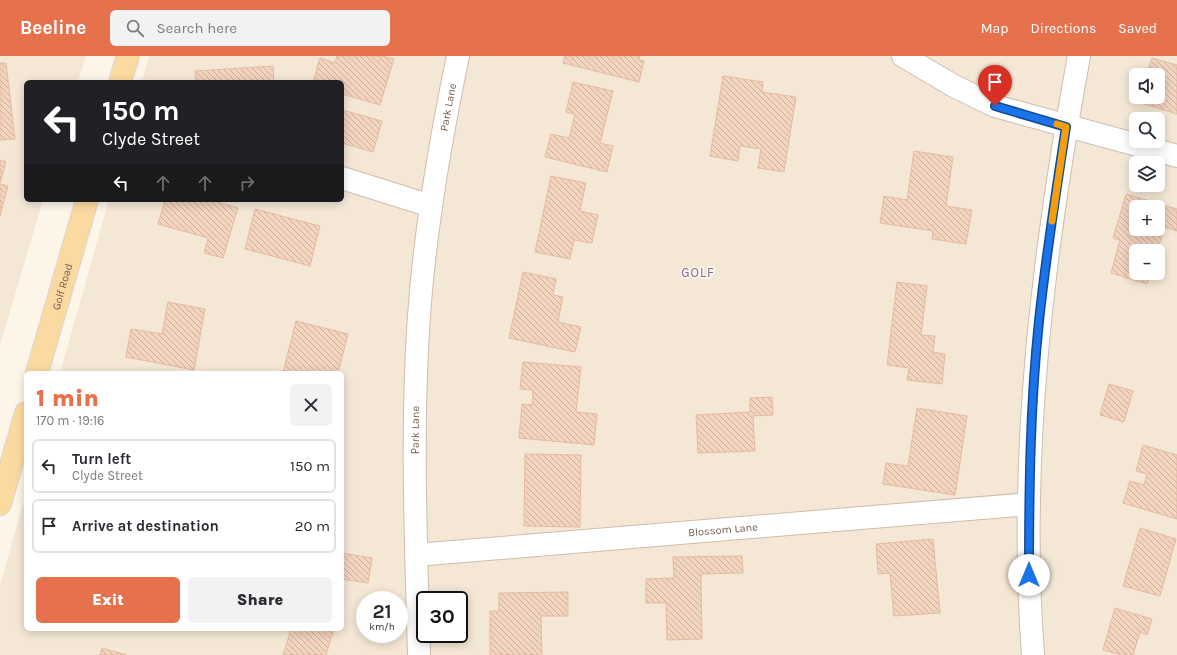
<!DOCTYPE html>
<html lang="en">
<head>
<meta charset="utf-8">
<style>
	:root { --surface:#fff; --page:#f2f2f3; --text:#2b2b33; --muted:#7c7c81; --line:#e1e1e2; --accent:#e6714d }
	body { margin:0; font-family:Karla,sans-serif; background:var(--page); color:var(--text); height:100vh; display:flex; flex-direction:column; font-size:15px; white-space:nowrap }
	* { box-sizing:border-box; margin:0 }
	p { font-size:13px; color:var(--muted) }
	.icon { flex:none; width:22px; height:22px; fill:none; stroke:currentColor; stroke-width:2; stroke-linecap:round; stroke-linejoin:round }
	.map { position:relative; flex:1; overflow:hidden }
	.drawer { position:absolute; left:24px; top:315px; width:320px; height:260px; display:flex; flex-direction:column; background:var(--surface); border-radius:6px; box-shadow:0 2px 10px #0003 }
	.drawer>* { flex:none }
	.banner { position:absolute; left:24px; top:24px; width:320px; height:122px; border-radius:6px; box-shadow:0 2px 10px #0003; background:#202124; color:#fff; overflow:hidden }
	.fabs { position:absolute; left:1129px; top:12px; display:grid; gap:8px }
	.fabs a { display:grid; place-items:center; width:36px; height:36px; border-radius:6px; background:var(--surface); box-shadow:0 2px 10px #0003; font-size:20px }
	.speed { position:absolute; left:356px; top:535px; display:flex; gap:8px; font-size:20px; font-weight:700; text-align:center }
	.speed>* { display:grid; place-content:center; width:52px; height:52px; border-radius:50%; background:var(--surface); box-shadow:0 2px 10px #0003; line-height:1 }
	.speed small { font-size:10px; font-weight:400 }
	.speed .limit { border:2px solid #111; border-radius:6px; background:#fff; color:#111 }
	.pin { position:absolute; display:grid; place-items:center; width:34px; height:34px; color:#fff; margin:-41px -17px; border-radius:50% 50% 50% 0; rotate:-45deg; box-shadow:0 0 4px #0007 }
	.pin .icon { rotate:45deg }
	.me { position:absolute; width:44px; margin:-22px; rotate:0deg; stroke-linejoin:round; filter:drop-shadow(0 0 3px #0008) }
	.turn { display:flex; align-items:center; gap:14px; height:84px; padding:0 12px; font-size:18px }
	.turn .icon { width:52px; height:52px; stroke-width:2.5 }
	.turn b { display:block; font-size:28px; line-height:34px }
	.lanes { display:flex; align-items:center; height:38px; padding:0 12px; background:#0003; justify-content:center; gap:20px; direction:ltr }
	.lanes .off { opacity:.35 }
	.round { display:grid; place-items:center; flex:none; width:42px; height:42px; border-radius:6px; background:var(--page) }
	.summary { display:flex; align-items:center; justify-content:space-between; height:68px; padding:0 12px }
	h1 { font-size:24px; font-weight:800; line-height:30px; color:var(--accent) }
	.button { display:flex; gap:8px; margin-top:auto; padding:8px 12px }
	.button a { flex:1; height:46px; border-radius:6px; background:var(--accent); color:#fff; font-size:16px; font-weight:800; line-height:46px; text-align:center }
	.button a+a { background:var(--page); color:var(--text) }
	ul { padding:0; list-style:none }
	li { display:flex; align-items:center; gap:12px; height:54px; margin:0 8px 6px; padding:0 4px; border:2px solid var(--line); border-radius:6px }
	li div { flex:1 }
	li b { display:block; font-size:15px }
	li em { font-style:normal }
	header { display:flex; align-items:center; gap:24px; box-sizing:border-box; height:56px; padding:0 20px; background:var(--accent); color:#fff }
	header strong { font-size:19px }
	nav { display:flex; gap:22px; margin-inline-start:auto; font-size:14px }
	.search { width:280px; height:36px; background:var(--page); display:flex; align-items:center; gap:10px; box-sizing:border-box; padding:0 14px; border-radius:6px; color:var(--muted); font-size:15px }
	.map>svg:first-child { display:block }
	.residential { fill:#f4e7d6; fill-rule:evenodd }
	.building { fill:url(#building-back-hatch); stroke:#e5bb9f; fill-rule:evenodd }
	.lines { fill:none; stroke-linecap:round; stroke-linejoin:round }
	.minor-casing { stroke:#cfbdad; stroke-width:24 }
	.major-casing { stroke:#dcd4d0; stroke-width:24 }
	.minor { stroke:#fff; stroke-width:22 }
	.major { stroke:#fbdaa1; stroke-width:22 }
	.route-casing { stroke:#114b97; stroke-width:10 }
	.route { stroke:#1a73e8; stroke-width:7 }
	.slow { stroke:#f59e0b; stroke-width:7 }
	.labels { text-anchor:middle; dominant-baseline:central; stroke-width:3.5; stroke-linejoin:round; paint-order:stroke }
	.street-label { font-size:11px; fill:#775b4b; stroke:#fff9ee }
	.quarter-label { font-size:13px; letter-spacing:1px; fill:#846393; stroke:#fff9ee }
</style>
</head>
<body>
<header>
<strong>Beeline</strong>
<div class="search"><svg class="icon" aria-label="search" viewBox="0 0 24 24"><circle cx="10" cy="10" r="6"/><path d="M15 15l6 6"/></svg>Search here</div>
<nav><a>Map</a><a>Directions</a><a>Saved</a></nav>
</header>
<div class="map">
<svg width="1177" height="599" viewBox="0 0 1177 599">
	<defs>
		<pattern id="building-back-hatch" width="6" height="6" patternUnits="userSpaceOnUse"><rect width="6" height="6" fill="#f2d4bf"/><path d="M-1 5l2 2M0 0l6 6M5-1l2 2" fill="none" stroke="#c9af9d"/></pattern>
	</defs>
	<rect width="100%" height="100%" fill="#fcf5e8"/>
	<!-- residential -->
	<path class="residential" d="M0,0H86L78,26H26V144H43L0,289Z
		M149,0H1177V599H0V530L26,437V573H342V317H60L109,144H342V26H142ZM1136,19H1158V41H1136ZM1136,63H1158V85H1136ZM1136,107H1158V129H1136ZM1136,151H1158V173H1136ZM1136,195H1158V217H1136ZM365,544H399V578H365ZM425,544H459V578H425Z"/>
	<!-- building -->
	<path class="building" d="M337,0H382L394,3L380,49L342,38V26H313L320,2L335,7Z
		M565,0H640L639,4L644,5L639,26L563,7Z
		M1152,2L1177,9V58L1138,46L1140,41H1158V19H1146Z
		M0,7H6L15,83L0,84Z
		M273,10L274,26H196L195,15Z
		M723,20L763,26L762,36L796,41L784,116L758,112L761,93L740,90L738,105L710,100Z
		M573,26L613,35L600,87L613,90L607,116L545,101L551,78L569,82L575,58L566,56Z
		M342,54L382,65L373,96L342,87Z
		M914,95L953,101L946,150L972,154L966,188L932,183L933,175L880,167L884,140L907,144Z
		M0,104L6,106L0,127Z
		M551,120L586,127L580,155L598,159L592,187L574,184L570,203L535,196Z
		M0,128L8,130L0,160Z
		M1126,138L1177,153V175L1165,171L1157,195H1136V217H1151L1147,228L1111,217L1120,184L1113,182ZM1136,151H1158V173H1136Z
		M165,144H211L238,152L223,202L204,197L208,182L158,168Z
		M255,153L320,170L310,210L245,193Z
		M523,216L556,223L553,239L563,241L558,266L581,271L575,296L509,282Z
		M897,226L927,230L921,279L935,280L933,296L945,298L942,328L907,324L909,312L887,309Z
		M168,246L205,253L194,314L126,301L131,273L162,278Z
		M296,265L348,278L338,317H283Z
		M523,306L581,311L576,356L597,358L594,389L519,382L522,348L532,349L533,334L520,333Z
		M1109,328L1133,335L1124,366L1100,359Z
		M772,341L773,359L753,360L755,395L698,397L696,359L750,356V342Z
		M917,352L967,360L955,439L883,428L886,407L908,410Z
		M1143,389L1177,399V463L1123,447L1130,425L1144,429L1147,418L1136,415Z
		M525,398L581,399L580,471L524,470Z
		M1140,472L1176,483L1160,540L1123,530Z
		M933,483L940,557L894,560L890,517L878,518L876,488Z
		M342,497L372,502L368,527L342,523Z
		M742,500L743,517L701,518L702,583L667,584L666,547H646V523L674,522L673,501Z
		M568,536V560H541L542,599H490V555H499V537Z
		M1115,552L1152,563L1147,579L1140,576L1133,599H1121L1103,594Z
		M291,573H334L326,599H283Z
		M102,592L127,599H100Z"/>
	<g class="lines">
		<!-- minor casing -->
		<g class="minor-casing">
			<g id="minor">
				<path d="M903,0L954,30L995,50L1177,100"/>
				<path d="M342,122L431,150"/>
				<path id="s1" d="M416,499L1029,448"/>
				<path id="s2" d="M419,599C416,486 411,373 419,260C425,173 440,86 458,0"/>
				<path d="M1033,599C1018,398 1043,197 1079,0"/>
			</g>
		</g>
		<!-- major casing -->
		<g class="major-casing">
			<g id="major">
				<path d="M120,26L128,0"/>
				<path id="s3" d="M37,317L87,144"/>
				<path d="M0,448L26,357"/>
			</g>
		</g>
		<!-- minor -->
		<use href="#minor" class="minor"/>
		<!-- major -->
		<use href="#major" class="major"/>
	</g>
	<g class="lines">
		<!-- route casing -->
		<g class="route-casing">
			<path id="route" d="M995,50L1066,71C1056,135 1046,200 1039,265C1030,350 1029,435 1029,519"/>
		</g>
		<!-- route -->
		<use href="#route" class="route"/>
		<!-- slow -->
		<path class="slow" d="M1052,165L1066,71L1057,68"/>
	</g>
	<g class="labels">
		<!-- street labels -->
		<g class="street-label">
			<text stroke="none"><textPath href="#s2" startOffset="550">Park Lane</textPath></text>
			<text stroke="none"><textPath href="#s3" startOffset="90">Golf Road</textPath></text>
			<text stroke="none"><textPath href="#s2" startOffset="225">Park Lane</textPath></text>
			<text stroke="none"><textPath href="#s1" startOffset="308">Blossom Lane</textPath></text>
		</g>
		<!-- quarter labels -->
		<g class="quarter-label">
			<text x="698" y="216">GOLF</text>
		</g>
	</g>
</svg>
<div class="fabs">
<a><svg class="icon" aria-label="sound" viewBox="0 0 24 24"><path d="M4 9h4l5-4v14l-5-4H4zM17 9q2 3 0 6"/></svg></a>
<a><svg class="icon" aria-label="search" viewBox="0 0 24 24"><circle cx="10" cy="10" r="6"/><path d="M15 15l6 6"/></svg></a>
<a><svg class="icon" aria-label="layers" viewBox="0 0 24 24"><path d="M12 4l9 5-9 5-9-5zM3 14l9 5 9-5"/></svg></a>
<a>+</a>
<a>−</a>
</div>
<div class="speed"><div>21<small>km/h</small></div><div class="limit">30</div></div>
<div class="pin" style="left:995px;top:50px;background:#d93025"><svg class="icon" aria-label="arrive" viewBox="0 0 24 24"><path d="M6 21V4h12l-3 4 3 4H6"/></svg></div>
<svg class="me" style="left:1029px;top:519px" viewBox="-20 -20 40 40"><circle r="19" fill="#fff"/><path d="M0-13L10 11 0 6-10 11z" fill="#1a73e8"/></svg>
<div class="banner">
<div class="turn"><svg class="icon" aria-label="left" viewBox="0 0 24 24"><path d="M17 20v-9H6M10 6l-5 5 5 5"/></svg><div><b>150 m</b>Clyde Street</div></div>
<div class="lanes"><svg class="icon" aria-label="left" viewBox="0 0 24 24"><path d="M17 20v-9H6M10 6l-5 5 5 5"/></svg><svg class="icon off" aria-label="ahead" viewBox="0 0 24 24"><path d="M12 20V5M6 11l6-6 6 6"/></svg><svg class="icon off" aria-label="ahead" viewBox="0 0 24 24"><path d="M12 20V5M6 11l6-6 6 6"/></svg><svg class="icon off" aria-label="right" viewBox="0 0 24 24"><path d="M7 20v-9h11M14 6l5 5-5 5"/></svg></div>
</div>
<section class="drawer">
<div class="summary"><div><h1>1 min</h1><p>170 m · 19:16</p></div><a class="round"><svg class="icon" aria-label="close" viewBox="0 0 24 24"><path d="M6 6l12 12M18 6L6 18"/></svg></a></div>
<ul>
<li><svg class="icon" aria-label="left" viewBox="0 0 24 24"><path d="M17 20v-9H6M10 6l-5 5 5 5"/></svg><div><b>Turn left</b><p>Clyde Street</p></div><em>150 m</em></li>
<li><svg class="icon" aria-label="arrive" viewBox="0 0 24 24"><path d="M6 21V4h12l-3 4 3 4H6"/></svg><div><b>Arrive at destination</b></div><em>20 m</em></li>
</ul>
<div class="button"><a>Exit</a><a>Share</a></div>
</section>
</div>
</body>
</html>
